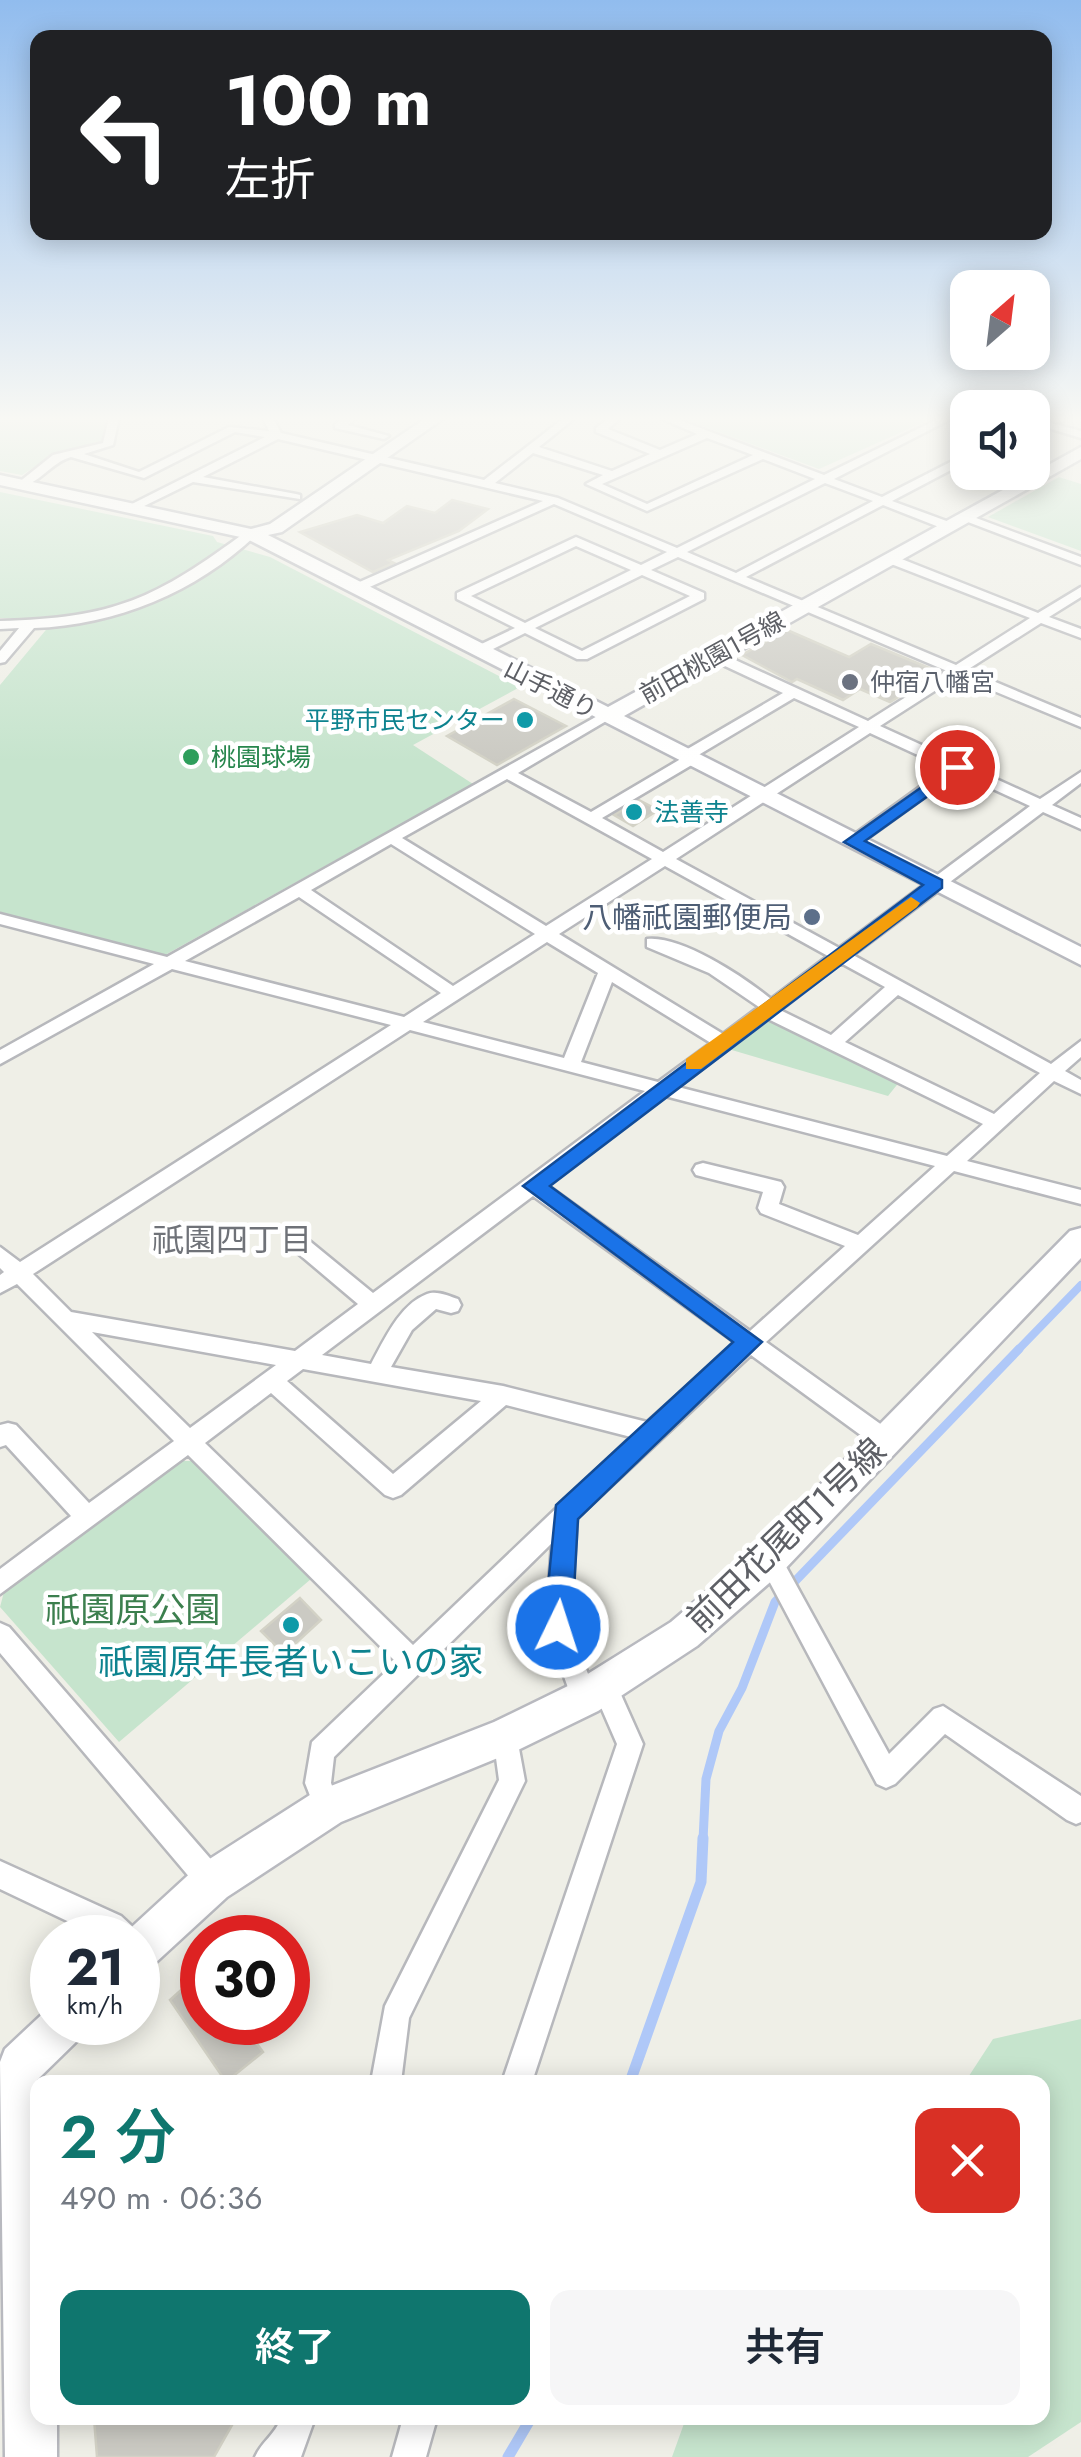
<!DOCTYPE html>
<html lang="ja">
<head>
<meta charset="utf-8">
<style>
	:root { --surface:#fff; --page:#f6f6f7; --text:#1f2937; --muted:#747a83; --accent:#0f766e }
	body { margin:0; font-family:Jost,"Noto Sans JP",sans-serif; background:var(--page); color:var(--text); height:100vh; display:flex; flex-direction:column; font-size:38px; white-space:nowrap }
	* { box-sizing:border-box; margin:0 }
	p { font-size:32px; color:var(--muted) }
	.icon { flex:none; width:55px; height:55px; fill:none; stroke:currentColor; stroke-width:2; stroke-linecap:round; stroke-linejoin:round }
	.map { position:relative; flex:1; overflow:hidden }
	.drawer { position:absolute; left:30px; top:2075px; width:1020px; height:350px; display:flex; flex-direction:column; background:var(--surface); border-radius:20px; box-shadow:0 5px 25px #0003 }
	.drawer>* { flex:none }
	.hud { position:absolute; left:30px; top:30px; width:1022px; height:210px; border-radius:20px; box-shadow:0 5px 25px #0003; background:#202124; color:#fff; overflow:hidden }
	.needle { width:65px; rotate:28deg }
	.tools { position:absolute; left:950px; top:270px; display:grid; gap:20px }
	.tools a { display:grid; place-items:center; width:100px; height:100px; border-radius:20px; background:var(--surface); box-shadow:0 5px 25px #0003; font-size:50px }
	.speed { position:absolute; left:30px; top:1915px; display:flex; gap:20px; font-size:50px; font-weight:700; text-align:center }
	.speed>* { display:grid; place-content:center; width:130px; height:130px; border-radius:50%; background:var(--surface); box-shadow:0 5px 25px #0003; line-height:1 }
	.speed small { font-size:25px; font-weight:400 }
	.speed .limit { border:15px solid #d22; background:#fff; color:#111 }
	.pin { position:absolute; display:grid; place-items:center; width:85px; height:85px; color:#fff; margin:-42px; border:5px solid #fff; border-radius:50%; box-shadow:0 2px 10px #0007 }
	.me { position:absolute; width:110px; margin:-55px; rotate:4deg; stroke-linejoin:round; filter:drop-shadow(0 0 8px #0008) }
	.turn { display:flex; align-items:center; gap:35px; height:210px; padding:0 30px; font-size:45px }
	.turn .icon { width:130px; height:130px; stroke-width:2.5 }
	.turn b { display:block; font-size:70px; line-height:85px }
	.round { display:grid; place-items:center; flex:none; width:105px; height:105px; border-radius:20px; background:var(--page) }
	.head { display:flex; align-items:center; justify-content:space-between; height:170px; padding:0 30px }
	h1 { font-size:60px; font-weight:600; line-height:75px; color:var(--accent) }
	.cta { display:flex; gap:20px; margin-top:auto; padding:20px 30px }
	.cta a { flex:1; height:115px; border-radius:20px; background:var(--accent); color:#fff; font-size:40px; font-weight:600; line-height:115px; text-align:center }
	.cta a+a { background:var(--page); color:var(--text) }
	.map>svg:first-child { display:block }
	.green { fill:#c6e4cd }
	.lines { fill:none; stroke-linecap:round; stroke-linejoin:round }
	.stream-far2 { stroke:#afc8f8; stroke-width:8 }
	.stream-far1 { stroke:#afc8f8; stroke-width:9 }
	.stream { stroke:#afc8f8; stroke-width:11 }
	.building { fill:#cbcac3; stroke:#d3d2c6; stroke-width:2.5 }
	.street-casing { stroke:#b7b8bc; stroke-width:5 }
	.secondary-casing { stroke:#b8b9bf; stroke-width:5 }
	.street { fill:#fff; fill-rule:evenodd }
	.secondary { fill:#fff; fill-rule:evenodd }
	.route { fill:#1a73e8; stroke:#114b97; stroke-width:2.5 }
	.slow { fill:#f59e0b }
	.worship-dot { fill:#6b7280; stroke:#fff; stroke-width:4 }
	.culture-dot { fill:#0f9aa8; stroke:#fff; stroke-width:4 }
	.leisure-dot { fill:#2e9e5b; stroke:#fff; stroke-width:4 }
	.service-dot { fill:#5c6f8a; stroke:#fff; stroke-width:4 }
	.labels { text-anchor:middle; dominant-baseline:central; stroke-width:9; stroke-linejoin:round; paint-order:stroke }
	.far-street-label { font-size:25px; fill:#5e6066; stroke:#fff }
	.far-worship-label { font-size:25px; fill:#5b616d; stroke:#fff; text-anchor:start }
	.far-culture-label { font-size:25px; fill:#0d838f; stroke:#fff; text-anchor:end }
	.far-leisure-label { font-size:25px; fill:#27864d; stroke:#fff; text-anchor:start }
	.service-label { font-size:30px; fill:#4e5e75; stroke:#fff; text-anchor:end }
	.neighbourhood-label { font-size:32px; fill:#6f7278; stroke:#fff }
	.near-street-label { font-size:35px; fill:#5e6066; stroke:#fff }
	.near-park-label { font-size:35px; fill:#3c7f4e; stroke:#fff }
	.near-culture-label { font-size:35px; fill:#0d838f; stroke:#fff }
</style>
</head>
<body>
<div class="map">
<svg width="1081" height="2457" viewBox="0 0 1081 2457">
	<rect width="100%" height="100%" fill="#efefe7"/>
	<!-- green -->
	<path class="green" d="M0,418H106L104,440L56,453L22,475L0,471Z
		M681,418H933L819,469Z
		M1059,477L1081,484V551L988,517Z
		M0,492L213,536L217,542L270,557L520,687L413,745L473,784L165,955L0,912V685L55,619L0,618Z
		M767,1018L900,1081L888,1096L725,1048Z
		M178,1461H194L311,1579L119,1742L0,1607L4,1592Z
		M1081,2019V2422L1028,2457H672L686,2418H1042V2082H965L993,2039Z"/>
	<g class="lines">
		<!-- stream-far2 -->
		<path class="stream-far2" d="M1017,1351L1081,1285"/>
		<!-- stream-far1 -->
		<path class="stream-far1" d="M703,1840L706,1779L719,1731L742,1688L775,1602L1019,1349"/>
		<!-- stream -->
		<path class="stream" d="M630,2082L701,1882L703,1838
			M508,2457L531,2418"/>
	</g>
	<!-- building -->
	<path class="building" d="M452,500L488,509L459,531L388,560L394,563L373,572L300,532L357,515L383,523L407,506L435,513Z
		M787,630L849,657L871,644L939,672L890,702L860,689L843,700L797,679L792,682L742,655Z
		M514,699L566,726L497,765L447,736Z
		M639,800L658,810L633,826L614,815Z
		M300,1598L321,1620L284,1654L261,1631Z
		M202,1971V2022H241L263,2052L226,2082L170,2000Z
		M94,2418H236L214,2457H97Z"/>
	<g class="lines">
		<!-- street casing -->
		<g class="street-casing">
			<path id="street" d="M109,418H119L113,445L84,454L139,472L229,427L269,431L263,418H273L281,433L484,480L564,418H575L539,447L612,471L650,454L596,432V428L609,418H620L608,429L660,450L697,434L660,418H674L824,475L940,418H953L834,479L882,497L968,453V461L892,501L952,523V529H944L883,505L746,577L956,665L1030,618L886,562V556H894L1038,613L1081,587V597L1049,617L1081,629V638L1041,623L967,670L1081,718V727L958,676L880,726L1040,799L1081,772V783L1052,805L1081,818V829L1043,812L853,955L1051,1064L1081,1041V1057L1065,1071L1081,1080V1094L1054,1081L967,1161L1081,1190V1204L954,1171L766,1342L893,1433L896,1440L893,1447L885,1450L877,1447L751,1355L577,1518L570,1627L593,1687L596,1679L605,1676L614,1679L643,1744L532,2082H502L617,1744L597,1698L593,1707L584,1710L575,1707L546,1627L552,1543L334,1757L331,1783L340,1807L336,1816L327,1820L318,1816L305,1783L312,1742L396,1662L188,1455L0,1594V1569L71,1516L6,1445L0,1447V1425L8,1423L16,1425L89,1503L174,1441L17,1284L0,1293V1275L4,1272L0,1268V1247L20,1262L391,1025L172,969L0,1064V1050L154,964L0,924V914L167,957L601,714L613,717L518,773L591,812L679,760V754L783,693L710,659V653H720L868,721L947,671L678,557L651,570L704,593V599L587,659H577L525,633L483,654H473V648L515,628L457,599V593L576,537L641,565L667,552L554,504L363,590H355V584L543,501L278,439L203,477L296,494L300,495V499L193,482L136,510H128V506L265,437L235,432L144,478L71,457C51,462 38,486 18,487V483L53,455L103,443ZM707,438L753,455L647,504L602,484ZM533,453L603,475L586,484L647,511L763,459L815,479L677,548L558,498L495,483ZM825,483L873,501L736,573L687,552ZM576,546L631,570L525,623L471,596ZM642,575L690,596L582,651L535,628ZM794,698L859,727L663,852L602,818L695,763V757ZM870,733L946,768L848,839V845H858L958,773L1030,806L839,948L676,859ZM507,779L652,859L546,926L402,838ZM391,844L535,934L453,986L311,890ZM665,866L828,956L771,999C744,977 681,935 647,939V947L709,973L759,1007L723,1034L559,934ZM299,897L441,993L404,1017L185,961ZM547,942L598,973L564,1058L423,1022ZM841,963L885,987L831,1035L780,1010ZM612,982L711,1043L658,1082L581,1062ZM898,995L1040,1073L994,1114L845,1042ZM768,1019L983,1124L947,1156L678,1087ZM410,1030L645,1091L373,1293L301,1234H287L284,1239L287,1244L358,1304L295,1351L71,1312L33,1274ZM665,1096L935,1166L858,1235L779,1204L784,1187L781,1182L703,1163L696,1165L693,1170L696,1175L763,1192L758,1208L761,1213L845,1246L750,1331L547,1185ZM533,1196L736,1343L647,1422L503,1386L391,1367L412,1330L436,1309L451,1313L458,1311L461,1305L458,1299C449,1296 436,1290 427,1294C400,1304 384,1340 371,1364L322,1355ZM92,1332L276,1365L190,1428ZM303,1369L481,1401L393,1474L287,1381ZM271,1393L385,1495L393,1498L401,1495L506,1405L631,1437L413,1645L205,1443Z
				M344,418H356L348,425L389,436L384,439L335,428V424Z
				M1032,418L1081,431V438L1032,423Z
				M960,515H968L1081,557V565L960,519Z
				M247,531L257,534C197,592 116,625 34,628L5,662L0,663V651L19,628L0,629V621C115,618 155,599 247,531Z
				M770,1549L778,1552L889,1754L934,1709L943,1706L1081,1796V1822L1076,1824L1067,1820L945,1734L895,1784L886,1788L877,1784L758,1560L762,1552Z
				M0,1623L9,1627L222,1872L226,1882L222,1892L212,1896L202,1892L0,1653Z
				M506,1723L515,1727L525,1781L409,2018L401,2082H371L385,2006L499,1780L493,1736L497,1727Z
				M0,1861L121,1916L134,1928L138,1938V1940L103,1938L0,1889Z
				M281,2418H315L301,2457H255C262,2441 275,2435 281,2418Z
				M403,2418H437L426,2457H392Z"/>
		</g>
		<!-- secondary casing -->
		<g class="secondary-casing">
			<path id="secondary" d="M426,418H444L282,532L268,535L608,707L1081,447V459L624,716L1081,947V965L245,538L0,485V475L251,529L270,524Z
				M1081,1228V1258L783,1571L697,1646L598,1711L520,1749L341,1822L227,1897L153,1965L138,1971V1938L123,1935L197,1867L313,1793L494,1722L570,1685L671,1622L757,1549L1070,1231Z
				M52,2005V2022H86L80,2038L37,2080L30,2100L38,2189V2418H57V2457H5L0,2062L5,2049Z"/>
		</g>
		<!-- street -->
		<use href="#street" class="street"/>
		<!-- secondary -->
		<use href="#secondary" class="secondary"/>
	</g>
	<!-- sky -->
	<linearGradient id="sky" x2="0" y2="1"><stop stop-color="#91bcee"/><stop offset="0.55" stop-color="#f8f8f4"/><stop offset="1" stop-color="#f8f8f4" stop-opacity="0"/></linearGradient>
	<rect width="1081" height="762" fill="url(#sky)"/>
	<!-- route -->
	<path class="route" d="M957,762L965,767L963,771L865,841L942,880V888L550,1186L762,1342L578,1519L572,1627L568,1636L558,1640L548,1636L544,1627L556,1505L733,1342L523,1186L923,885L844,842Z"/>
	<!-- slow -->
	<path class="slow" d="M911,897L920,903L917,907L701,1069H686V1059Z"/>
	<!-- markers -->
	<circle class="worship-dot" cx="850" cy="682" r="10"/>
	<g class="culture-dot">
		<circle cx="525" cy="720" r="10"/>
		<circle cx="634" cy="812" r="10"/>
		<circle cx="291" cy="1625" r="10"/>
	</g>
	<circle class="leisure-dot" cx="191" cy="757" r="10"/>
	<circle class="service-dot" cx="812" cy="917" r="10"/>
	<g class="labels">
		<!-- far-street labels -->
		<g class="far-street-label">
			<text transform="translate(712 657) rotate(-29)">前田桃園1号線</text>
			<text transform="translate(551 689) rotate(27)">山手通り</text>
		</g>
		<!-- far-worship labels -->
		<g class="far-worship-label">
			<text x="870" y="682">仲宿八幡宮</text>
		</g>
		<!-- far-culture labels -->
		<g class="far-culture-label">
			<text x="505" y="720">平野市民センター</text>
			<text x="654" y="812" text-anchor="start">法善寺</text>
		</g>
		<!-- far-leisure labels -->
		<g class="far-leisure-label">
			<text x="211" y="757">桃園球場</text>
		</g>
		<!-- service labels -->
		<g class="service-label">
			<text x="792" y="917">八幡祇園郵便局</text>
		</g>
		<!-- neighbourhood labels -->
		<g class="neighbourhood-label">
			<text x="232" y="1240">祇園四丁目</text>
		</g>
		<!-- near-street labels -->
		<g class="near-street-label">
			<text transform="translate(786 1535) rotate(-44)">前田花尾町1号線</text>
		</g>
		<!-- near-park labels -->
		<g class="near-park-label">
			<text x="133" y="1610">祇園原公園</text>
		</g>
		<!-- near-culture labels -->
		<g class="near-culture-label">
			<text x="291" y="1662">祇園原年長者いこいの家</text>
		</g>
	</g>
</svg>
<div class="tools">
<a><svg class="needle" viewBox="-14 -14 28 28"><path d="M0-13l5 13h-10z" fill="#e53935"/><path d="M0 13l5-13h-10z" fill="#747a83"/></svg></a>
<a><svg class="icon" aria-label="sound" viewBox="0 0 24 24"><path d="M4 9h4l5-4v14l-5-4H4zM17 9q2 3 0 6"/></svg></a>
</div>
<div class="speed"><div>21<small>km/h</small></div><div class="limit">30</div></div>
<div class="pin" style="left:957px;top:767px;background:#d93025"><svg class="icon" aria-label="arrive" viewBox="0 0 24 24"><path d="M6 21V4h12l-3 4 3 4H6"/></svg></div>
<svg class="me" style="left:558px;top:1627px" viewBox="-20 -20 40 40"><circle r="17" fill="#1a73e8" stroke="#fff" stroke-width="3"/><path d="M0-11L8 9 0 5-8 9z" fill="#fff"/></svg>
<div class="hud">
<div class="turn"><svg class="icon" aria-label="left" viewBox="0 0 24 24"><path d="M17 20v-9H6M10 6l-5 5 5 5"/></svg><div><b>100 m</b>左折</div></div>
</div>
<section class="drawer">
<div class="head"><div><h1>2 分</h1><p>490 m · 06:36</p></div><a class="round" style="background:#d93025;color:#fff"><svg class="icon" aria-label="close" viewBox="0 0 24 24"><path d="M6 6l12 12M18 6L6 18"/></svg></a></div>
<div class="cta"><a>終了</a><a>共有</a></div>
</section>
</div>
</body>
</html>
